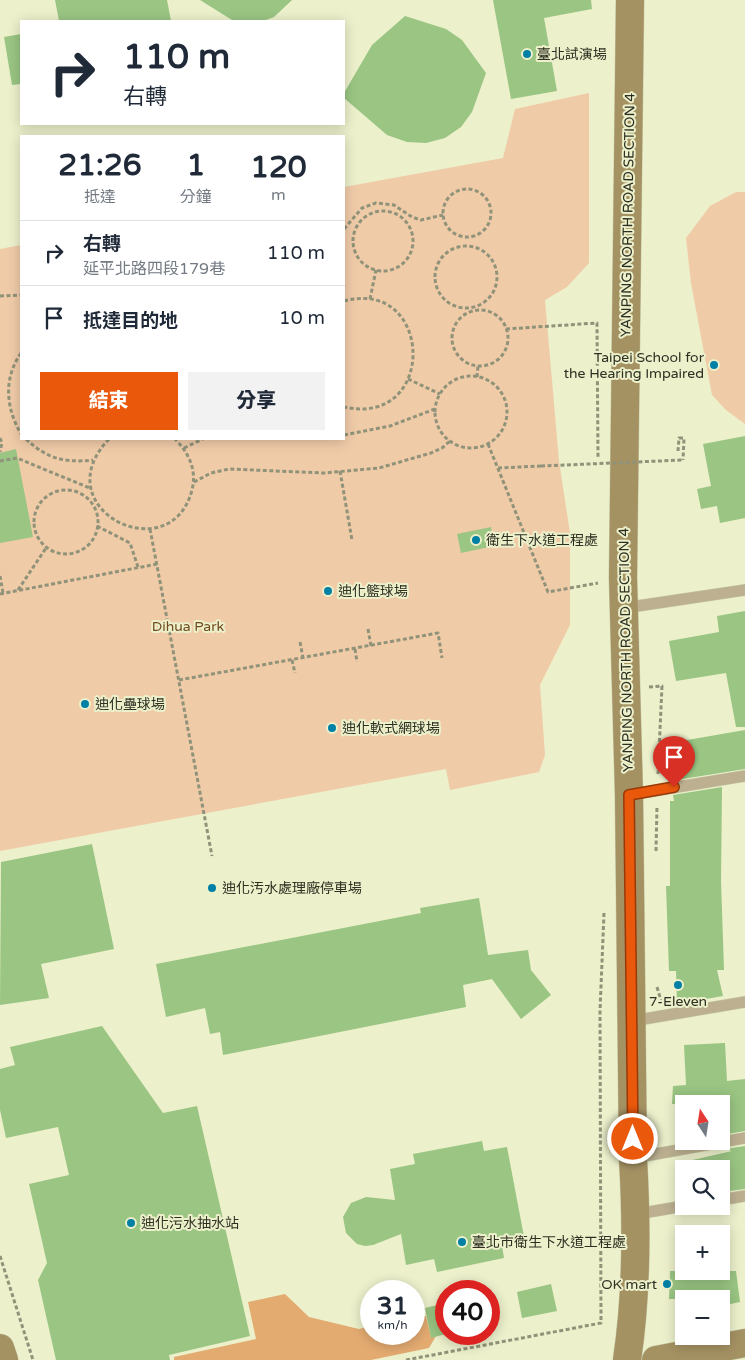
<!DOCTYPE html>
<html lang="zh-TW">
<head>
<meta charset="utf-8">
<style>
	:root { --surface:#fff; --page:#f2f2f3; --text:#1f2937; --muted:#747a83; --line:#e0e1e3; --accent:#ea580c }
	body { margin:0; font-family:"Varela Round","Noto Sans TC",sans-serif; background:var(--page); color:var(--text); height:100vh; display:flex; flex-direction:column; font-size:19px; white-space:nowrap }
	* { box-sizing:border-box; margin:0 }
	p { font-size:16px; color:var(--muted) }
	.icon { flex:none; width:28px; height:28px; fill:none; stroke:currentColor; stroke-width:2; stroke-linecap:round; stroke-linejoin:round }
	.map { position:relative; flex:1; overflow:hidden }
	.sheet { position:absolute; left:20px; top:135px; width:325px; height:305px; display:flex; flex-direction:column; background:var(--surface); border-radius:0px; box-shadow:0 2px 12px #0003 }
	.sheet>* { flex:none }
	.banner { position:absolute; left:20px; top:20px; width:325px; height:105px; border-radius:0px; box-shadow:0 2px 12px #0003; background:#fff; color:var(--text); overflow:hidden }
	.needle { width:32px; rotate:348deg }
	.tools { position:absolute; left:675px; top:1095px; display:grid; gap:10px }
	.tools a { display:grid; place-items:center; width:55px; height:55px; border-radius:0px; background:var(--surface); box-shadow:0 2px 12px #0003; font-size:25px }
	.speed { position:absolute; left:360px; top:1280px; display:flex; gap:10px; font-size:25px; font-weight:700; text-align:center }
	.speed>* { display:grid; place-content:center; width:65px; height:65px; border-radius:50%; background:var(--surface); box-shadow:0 2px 12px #0003; line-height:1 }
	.speed small { font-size:12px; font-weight:400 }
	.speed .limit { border:8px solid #d22; background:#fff; color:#111 }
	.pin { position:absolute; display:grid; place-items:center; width:42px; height:42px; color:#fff; margin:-51px -21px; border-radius:50% 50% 50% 0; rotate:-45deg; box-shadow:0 0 5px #0007 }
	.pin .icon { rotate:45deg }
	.me { position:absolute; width:55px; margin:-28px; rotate:0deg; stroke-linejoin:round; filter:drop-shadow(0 0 4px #0008) }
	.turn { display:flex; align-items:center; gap:18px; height:105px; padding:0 20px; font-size:22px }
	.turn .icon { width:65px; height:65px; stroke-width:2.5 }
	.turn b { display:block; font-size:35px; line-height:42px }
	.eta { display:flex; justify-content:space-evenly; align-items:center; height:85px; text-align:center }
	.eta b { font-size:30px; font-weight:800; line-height:35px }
	.cta { display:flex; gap:10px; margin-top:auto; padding:10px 20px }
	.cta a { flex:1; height:58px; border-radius:0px; background:var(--accent); color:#fff; font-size:20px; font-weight:800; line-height:58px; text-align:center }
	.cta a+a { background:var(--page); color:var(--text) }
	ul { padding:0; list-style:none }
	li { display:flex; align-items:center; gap:15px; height:65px; padding:0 20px; border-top:1px solid var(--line) }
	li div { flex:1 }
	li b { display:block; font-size:19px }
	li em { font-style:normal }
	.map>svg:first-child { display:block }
	.green { fill:#f0cba8 }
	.forest { fill:#e4ab71 }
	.building { fill:#9ac583 }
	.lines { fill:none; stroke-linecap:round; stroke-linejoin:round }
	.lane-casing { stroke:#cacdac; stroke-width:12 }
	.secondary-casing { stroke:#cacdac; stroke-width:29 }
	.path { stroke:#909379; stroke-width:3; stroke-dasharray:4 2.5; stroke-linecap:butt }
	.lane { stroke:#bcb091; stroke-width:11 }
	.secondary { stroke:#a59263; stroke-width:28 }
	.path-bridge { stroke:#909379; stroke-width:3; stroke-dasharray:4 2.5; stroke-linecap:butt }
	.route-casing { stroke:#983908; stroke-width:12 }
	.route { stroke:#ea580c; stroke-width:9 }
	.poi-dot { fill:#0080a5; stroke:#ecf0cb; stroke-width:2 }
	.labels { text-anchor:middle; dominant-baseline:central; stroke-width:4; stroke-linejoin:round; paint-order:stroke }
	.poi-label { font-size:14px; fill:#2d2f21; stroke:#ecf0cb; text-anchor:start }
	.street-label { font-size:14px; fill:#2d2f21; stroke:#ecf0cb }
	.park-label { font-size:14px; fill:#714a1f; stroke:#ecf0cb }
</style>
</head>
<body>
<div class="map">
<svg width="745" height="1360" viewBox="0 0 745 1360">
	<rect width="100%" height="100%" fill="#ecf0cb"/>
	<!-- green -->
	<path class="green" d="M589,93V263L567,287L545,300L559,461L570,533V625L540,685L545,755L539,772L450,790L446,769L0,851V249L21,245V439H344V187L503,158L515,109Z
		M736,192H745V424L726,410L712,395L691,283L686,238L710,206Z"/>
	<!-- forest -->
	<path class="forest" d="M285,1294L309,1317L359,1329L371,1326V1334H414V1318L426,1316L431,1337L436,1336L429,1348L371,1360H174V1357L256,1339L248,1302Z"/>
	<!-- building -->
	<path class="building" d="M55,0H167L171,21H59Z
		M200,0H292L274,17L263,21L232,20Z
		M493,0H591L592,9L544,18L557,91L511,99Z
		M405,16L446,29L462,40L486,73L472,112L461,127L445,138L426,143L407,142L387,135L344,98V93L372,45Z
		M21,34V84L12,85L4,37Z
		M745,436V518L720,523L717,506L701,509L697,489L711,486L703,444Z
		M16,449L33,537L0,543V453Z
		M491,527L494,546L461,553L457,534Z
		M745,611V727H736L726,673L676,681L669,641L719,632L717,616Z
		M745,730V769L670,781L664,744Z
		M722,787L721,881L724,970H717L723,996L677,1004L676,971H669L666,886H670V801H674L673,795Z
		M92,844L114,949L41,964L49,998L0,1005L1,862Z
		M479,898L488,955L528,950L531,970L551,995L521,1019L492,979L463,985L466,1007L223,1055L220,1032L210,1034L205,1008L166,1017L156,964L421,913L420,908Z
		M102,1026L163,1113L197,1106L250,1336L169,1355L170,1360H56L38,1280L47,1263L29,1184L69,1175L58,1127L6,1138L0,1110V1069L15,1065L10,1047Z
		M725,1043L727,1081L745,1079V1131L721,1135V1104H672L673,1086L686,1085L684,1045Z
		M482,1141L484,1151L507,1147L525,1242L502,1246L504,1258L437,1272L434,1259L406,1265L401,1234L373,1245L365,1246L357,1244L346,1233L343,1217L351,1203L366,1197L395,1200L390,1169L415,1164L413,1154Z
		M745,1146V1189L721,1192V1169H688V1161L732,1151L725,1149Z
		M670,1271H736L740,1302L721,1306V1299H669Z
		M551,1284L557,1311L522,1318L517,1292Z
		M446,1303V1334L431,1338L425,1308Z"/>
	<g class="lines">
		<!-- lane casing -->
		<g class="lane-casing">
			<path id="lane" d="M624,608L745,590
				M629,795L745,776
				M632,1021L745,1002
				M634,1158L745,1138
				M721,1200L745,1196
				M637,1214L684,1206"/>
		</g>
		<!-- secondary casing -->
		<g class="secondary-casing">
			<path id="secondary" d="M0,1348L4,1360
				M627,1360C637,1293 637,1226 633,1159L629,795L623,578L630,0
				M656,1360L745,1343"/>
		</g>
		<!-- path -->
		<path class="path" d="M443 213a24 24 0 1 1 48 0a24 24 0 1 1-48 0Z
			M353 241a30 30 0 1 1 60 0a30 30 0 1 1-60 0Z
			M344,229L362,208L376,203L394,205L412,217L421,220L443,215
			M435 277a31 31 0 1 1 62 0a31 31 0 1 1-62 0Z
			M0,296L21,295
			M370,299L376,270
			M344,301C434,277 438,428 344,407
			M452 338a28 28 0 1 1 56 0a28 28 0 1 1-56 0Z
			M506,329L597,323L598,457
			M21,353C3,379 6,408 21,434
			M435 412a36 36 0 1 1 72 0a36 36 0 1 1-72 0Z
			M477,377L478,366
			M408,379L440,394
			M344,435L390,426L435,409
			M0,438L2,443L0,452
			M26,439C47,459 65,463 93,460
			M109,439C42,509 171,572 192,490C197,470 189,453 175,439
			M488,444L548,592L598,583
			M184,448L203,439
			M678,451L679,438H684L683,460
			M0,461L17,458L92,489
			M498,468L541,466
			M340,471L352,540
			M194,482L211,473L229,469L324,473L379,468L431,453L442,448L450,441
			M34 522a32 32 0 1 1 64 0a32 32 0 1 1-64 0Z
			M97,526L130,543L138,567
			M150,529L212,856
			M0,576L3,593
			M18,590L46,548
			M0,594L157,564
			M368,629L371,646
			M300,642L303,658
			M355,649L357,662
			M292,660L295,673
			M179,680L438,633L442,658
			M649,687L662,686L658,774
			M656,851L657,807
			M657,987L661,1001
			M0,1256L33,1360
			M406,1360L601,1323L600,1011L604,913"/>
		<!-- lane -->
		<use href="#lane" class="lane"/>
		<!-- secondary -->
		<use href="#secondary" class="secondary"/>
		<!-- path-bridge -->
		<path class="path-bridge" d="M541,466L683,460"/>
	</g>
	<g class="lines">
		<!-- route casing -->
		<g class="route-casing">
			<path id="route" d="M633,1139L629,795L674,787"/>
		</g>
		<!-- route -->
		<use href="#route" class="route"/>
	</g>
	<!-- markers -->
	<g class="poi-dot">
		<circle cx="527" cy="54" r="5"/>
		<circle cx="714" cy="365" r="5"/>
		<circle cx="476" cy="540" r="5"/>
		<circle cx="328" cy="591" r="5"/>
		<circle cx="85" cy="704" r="5"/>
		<circle cx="332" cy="728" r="5"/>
		<circle cx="212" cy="888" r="5"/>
		<circle cx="678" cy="985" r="5"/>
		<circle cx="131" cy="1223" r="5"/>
		<circle cx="462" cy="1242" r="5"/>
		<circle cx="667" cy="1284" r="5"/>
	</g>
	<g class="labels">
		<!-- poi labels -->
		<g class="poi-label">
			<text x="537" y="54">臺北試演場</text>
			<text x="704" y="357" text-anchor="end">Taipei School for<tspan x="704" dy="16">the Hearing Impaired</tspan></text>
			<text x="486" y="540">衛生下水道工程處</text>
			<text x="338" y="591">迪化籃球場</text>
			<text x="95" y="704">迪化壘球場</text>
			<text x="342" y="728">迪化軟式網球場</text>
			<text x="222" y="888">迪化汚水處理廠停車場</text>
			<text x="678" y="1001" text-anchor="middle">7-Eleven</text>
			<text x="141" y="1223">迪化污水抽水站</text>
			<text x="472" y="1242">臺北市衛生下水道工程處</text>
			<text x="657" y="1284" text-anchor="end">OK mart</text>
		</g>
		<!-- street labels -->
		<g class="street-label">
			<text transform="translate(628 215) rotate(-89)">YANPING NORTH ROAD SECTION 4</text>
			<text transform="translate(626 650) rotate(-91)">YANPING NORTH ROAD SECTION 4</text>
		</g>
		<!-- park labels -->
		<g class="park-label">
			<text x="188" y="626">Dihua Park</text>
		</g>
	</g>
</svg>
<div class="tools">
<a><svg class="needle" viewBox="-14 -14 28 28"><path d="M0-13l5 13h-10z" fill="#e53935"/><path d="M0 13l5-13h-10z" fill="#747a83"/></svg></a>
<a><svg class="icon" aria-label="search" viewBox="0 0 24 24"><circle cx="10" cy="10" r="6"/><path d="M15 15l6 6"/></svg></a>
<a>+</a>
<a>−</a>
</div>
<div class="speed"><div>31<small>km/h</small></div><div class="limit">40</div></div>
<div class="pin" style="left:674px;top:787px;background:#d93025"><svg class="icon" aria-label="arrive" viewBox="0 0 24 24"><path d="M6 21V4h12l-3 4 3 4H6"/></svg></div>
<svg class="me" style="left:633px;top:1139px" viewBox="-20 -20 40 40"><circle r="17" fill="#ea580c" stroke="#fff" stroke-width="3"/><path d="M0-11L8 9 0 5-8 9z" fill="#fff"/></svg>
<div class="banner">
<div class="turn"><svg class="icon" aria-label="right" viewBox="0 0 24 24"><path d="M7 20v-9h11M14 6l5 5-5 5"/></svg><div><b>110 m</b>右轉</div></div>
</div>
<section class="sheet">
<div class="eta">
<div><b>21:26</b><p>抵達</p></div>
<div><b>1</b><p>分鐘</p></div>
<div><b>120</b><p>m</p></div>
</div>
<ul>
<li><svg class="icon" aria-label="right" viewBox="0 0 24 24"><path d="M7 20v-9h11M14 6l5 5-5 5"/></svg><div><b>右轉</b><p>延平北路四段179巷</p></div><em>110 m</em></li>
<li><svg class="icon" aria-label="arrive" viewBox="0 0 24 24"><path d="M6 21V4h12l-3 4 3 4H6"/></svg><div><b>抵達目的地</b></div><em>10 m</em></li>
</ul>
<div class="cta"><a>結束</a><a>分享</a></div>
</section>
</div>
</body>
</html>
